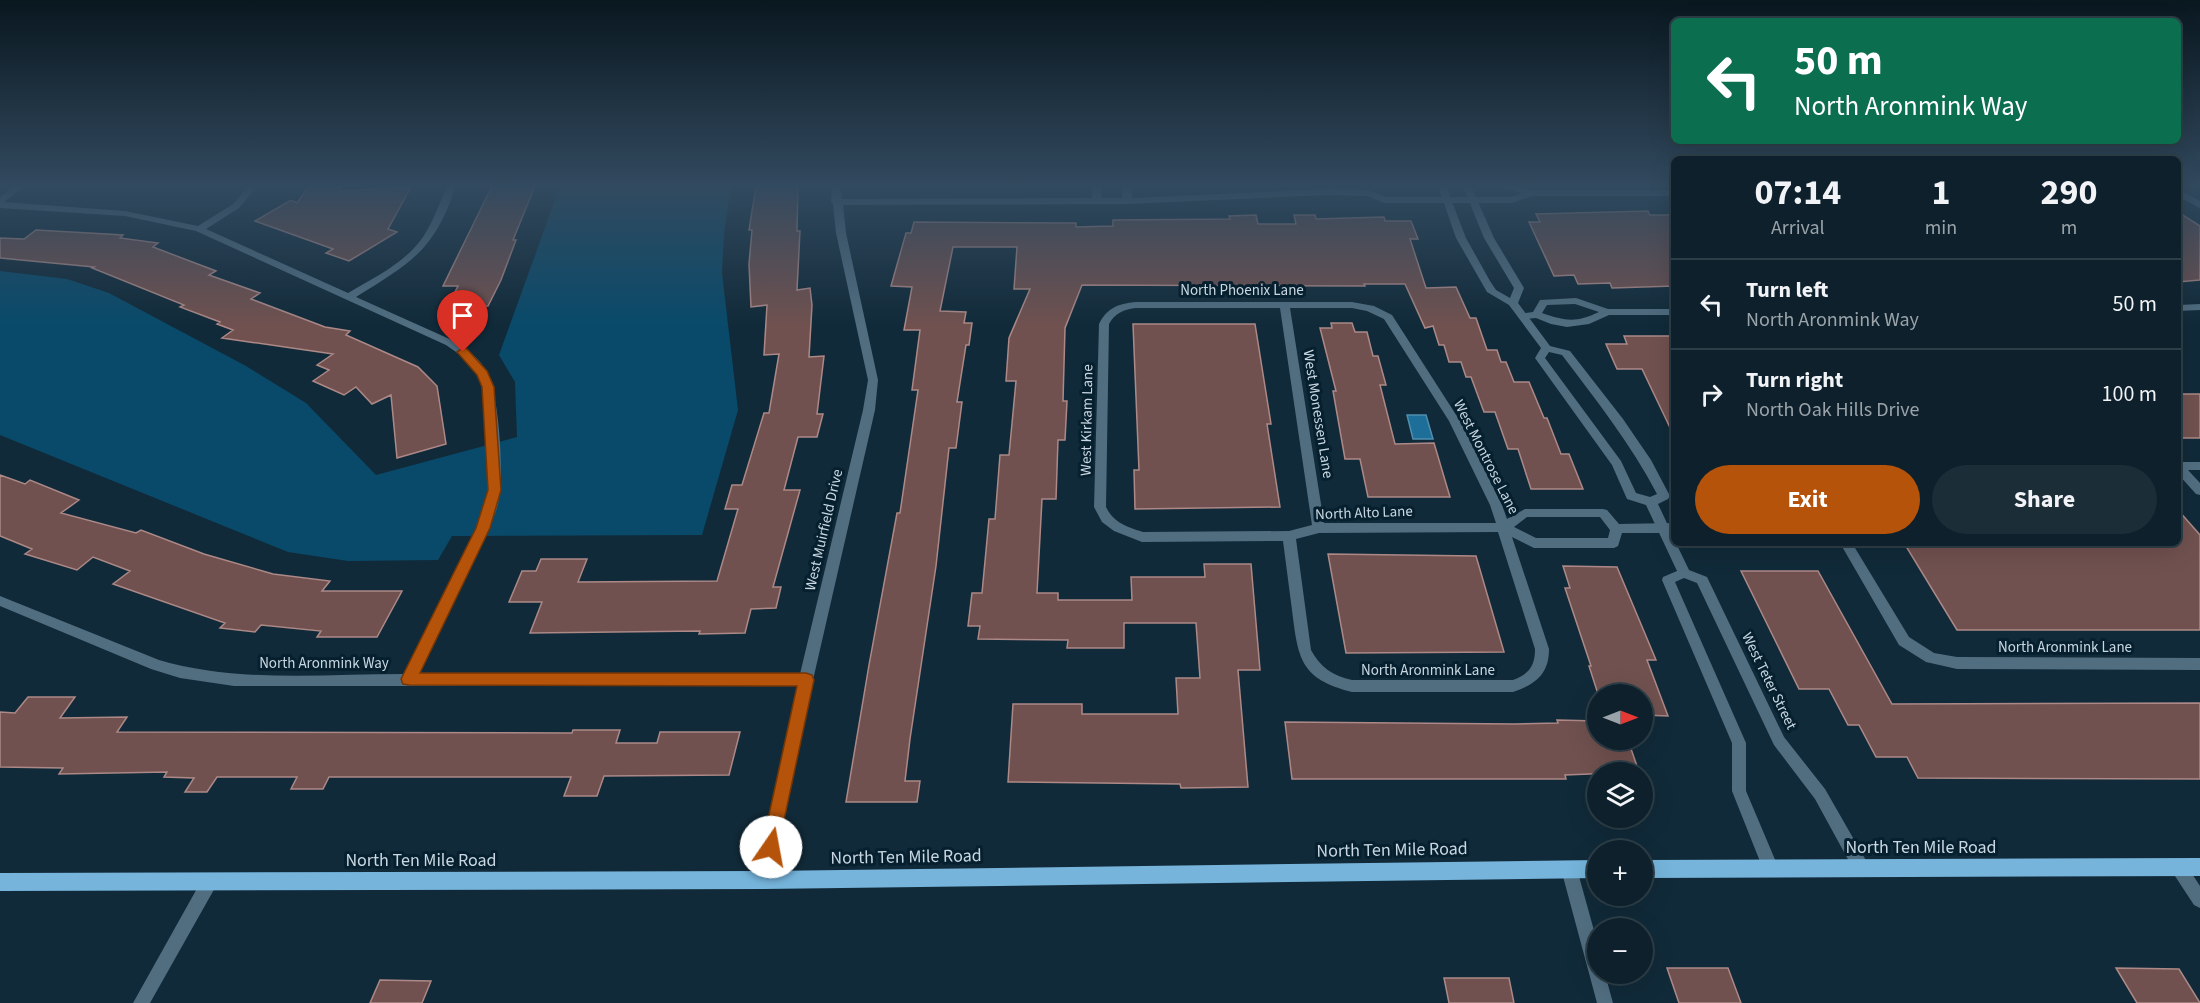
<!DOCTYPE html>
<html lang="en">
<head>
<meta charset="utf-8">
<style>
	:root { --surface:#0d202b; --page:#1b2d37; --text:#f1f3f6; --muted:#9aa3a9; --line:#2d3e47; --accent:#b45309 }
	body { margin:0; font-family:"Source Sans 3",sans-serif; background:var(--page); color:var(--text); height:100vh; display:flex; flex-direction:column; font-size:22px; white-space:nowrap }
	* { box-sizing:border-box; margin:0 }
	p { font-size:20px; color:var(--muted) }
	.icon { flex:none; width:33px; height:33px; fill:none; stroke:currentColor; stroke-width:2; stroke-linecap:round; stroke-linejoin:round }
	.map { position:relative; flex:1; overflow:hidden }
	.sheet { position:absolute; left:1671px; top:156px; width:510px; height:390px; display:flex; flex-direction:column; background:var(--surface); border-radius:9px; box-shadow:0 6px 24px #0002,0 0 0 2px var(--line) }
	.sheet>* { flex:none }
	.hud { position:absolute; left:1671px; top:18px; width:510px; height:126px; border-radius:9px; box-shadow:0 6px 24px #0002,0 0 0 2px var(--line); background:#0b6e4f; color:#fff; overflow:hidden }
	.needle { width:39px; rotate:90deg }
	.fabs { position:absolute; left:1587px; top:684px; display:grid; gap:12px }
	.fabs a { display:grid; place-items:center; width:66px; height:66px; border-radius:50%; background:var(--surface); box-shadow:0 6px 24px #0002,0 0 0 2px var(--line); font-size:30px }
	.pin { position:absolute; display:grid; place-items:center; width:51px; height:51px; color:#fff; margin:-62px -26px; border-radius:50% 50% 50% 0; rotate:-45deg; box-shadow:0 0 6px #0007 }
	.pin .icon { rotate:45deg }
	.me { position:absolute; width:66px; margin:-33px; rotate:12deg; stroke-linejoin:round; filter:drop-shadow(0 0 4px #0008) }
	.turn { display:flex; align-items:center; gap:21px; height:126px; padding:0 24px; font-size:27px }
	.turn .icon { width:78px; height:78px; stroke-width:2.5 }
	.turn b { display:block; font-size:42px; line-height:51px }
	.eta { display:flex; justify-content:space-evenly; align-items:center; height:102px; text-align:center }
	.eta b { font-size:36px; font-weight:700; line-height:42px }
	.button { display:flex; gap:12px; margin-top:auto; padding:12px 24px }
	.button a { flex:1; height:69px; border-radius:36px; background:var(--accent); color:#fff; font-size:24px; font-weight:700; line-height:69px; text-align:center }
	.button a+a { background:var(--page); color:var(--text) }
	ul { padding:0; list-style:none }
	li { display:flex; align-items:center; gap:18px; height:90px; padding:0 24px; border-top:2px solid var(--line) }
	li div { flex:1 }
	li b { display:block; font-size:22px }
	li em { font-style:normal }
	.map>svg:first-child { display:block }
	.green { fill:#094a6a }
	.water { fill:#1d6e99; stroke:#508eaf; stroke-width:1.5 }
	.building { fill:#70514f; stroke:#ac8987; stroke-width:1.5 }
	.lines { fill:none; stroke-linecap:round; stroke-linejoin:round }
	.minor { fill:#516e81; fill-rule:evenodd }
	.tertiary { fill:#516e81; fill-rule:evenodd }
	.primary { fill:#76b4db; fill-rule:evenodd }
	.route { fill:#b45309; stroke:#753606; stroke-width:1.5 }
	.labels { text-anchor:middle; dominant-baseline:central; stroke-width:6; stroke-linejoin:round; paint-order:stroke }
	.street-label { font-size:15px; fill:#c8d7e1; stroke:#06202f }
	.near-street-label { font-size:18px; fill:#c8d7e1; stroke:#06202f }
</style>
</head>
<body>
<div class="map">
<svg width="2200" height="1003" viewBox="0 0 2200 1003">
	<rect width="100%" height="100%" fill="#112a39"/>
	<!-- green -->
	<path class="green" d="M560,186H731L724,233L722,273L738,410L702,535L452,536L438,560L348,561L288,552L0,435V271L67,279L109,293L246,366L306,403L376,475L517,437L515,382L499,355Z"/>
	<!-- water -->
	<path class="water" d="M1407,415H1426L1433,439H1413Z"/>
	<!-- building -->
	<path class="building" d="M309,186H342L339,191L411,187L388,229L397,232L349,261L326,253L333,249L255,221L291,200L297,203Z
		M492,186H535L513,240H516L501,280L488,306L447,307L458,286H443Z
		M756,186H798L797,231H800L797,290L810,288L812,305L809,357L824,356L817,414H823L817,437H798L784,490H800L773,587H781L776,608L751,609L745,633L699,634L700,631L530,633L542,602H509L522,571H536L541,559H587L578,582L717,581L738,509H725L732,485H742L764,413H769L779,354L764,355L767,305L751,307L749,264L752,230H749Z
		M1648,211L1650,215H1674V286L1612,288L1610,283L1578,284L1574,275L1554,276L1529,222H1540L1536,214Z
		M2178,212L2200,226V280L2178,282Z
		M1256,215L1258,224H1296L1294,215H1315L1316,219L1384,217L1385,221H1411L1418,239H1410L1426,288L1456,287L1470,318H1476L1487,350H1497L1501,362H1506L1514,382H1529L1544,418H1547L1561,454H1569L1583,489H1531L1518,449H1508L1495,412H1484L1471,377H1466L1461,362H1449L1444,345H1439L1433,326L1425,328L1405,284H1364L1365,286L1082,285L1065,328L1063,401H1067L1065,440H1058L1056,499H1042L1037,593H1058V600H1132L1131,577H1205L1204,564H1251L1260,670H1238L1248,787L1181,788L1180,784L1008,782L1013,704H1082V714H1178L1176,678H1200L1196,623H1124V648H1067L1068,640L978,639L980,626H968L972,593H982L989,519H995L1000,455H1009L1016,381H1006L1009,338L1030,289H1014L1017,247H953L940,311L966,312L964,323H972L969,345H966L957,402H962L956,448H949L936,566L910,739L905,781H920L917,802H846L869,665L897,513H900L918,390H912L920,330H904L912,287L891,286L906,233H911L914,222L1076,223V227L1113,226V220L1230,219L1229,216Z
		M36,230L123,235L120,238L158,243L153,247L216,271L209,275L260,293L251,299L325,327L350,331L346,335L418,367L437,386L446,444L397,458L391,395L372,404L356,387L344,395L313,381L329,370L317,365L333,354L222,338L233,330L217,324L220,322L180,307L184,305L92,268L94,267L0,258V238L24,239Z
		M1331,323H1352L1355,332H1367L1373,356H1378L1386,385H1380L1395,444L1434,443L1450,497H1368L1360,459H1345L1333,391H1336L1320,328H1332Z
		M1133,324H1255L1271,424H1267L1280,507L1135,509L1134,470H1139Z
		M1624,336H1674V436L1642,369H1617L1606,344H1627Z
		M2178,394H2200V438H2178Z
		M0,475L25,484L30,480L79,500L61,513L136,533L141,530L204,554L273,574L330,581L322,591H402L377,637H317L321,631L261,625L255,632L220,628L225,623L113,584L130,571L93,557L77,570L25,554L32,549L0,536Z
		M2178,510L2200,535V630H1957L1904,543H2178Z
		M1328,554L1476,556L1504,652L1346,653Z
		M1563,566L1617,567L1656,660H1647L1668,716L1642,715V694H1598L1589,666H1591L1565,588H1570Z
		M1741,571H1818L1892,704L2200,703V779L1918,778L1907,757H1876L1859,725H1848L1829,689H1799Z
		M28,697H75L60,718L127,717L117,732L572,733L573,730H620L616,743H657L660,732H740L729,775L604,776L597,796H564L571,777H329L323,789H291L297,777H217L207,792H185L194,778L164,777L167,772L59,774L63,768L0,767V712L15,713Z
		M1557,720L1598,721V740H1628L1639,772L1565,775L1566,779H1292L1285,722L1515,724L1558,723Z
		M1667,968H1728L1741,1003H1679Z
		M2116,968L2179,969L2200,1003H2137Z
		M1444,978H1509L1514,1003H1449Z
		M380,980L431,981L422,1003H370Z"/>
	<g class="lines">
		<!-- minor -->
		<path class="minor" d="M15,186H24L4,202L125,211L198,226L233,204L249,186H257L239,208L206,229L348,293C375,277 405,263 423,237C434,221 439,202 448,186H456C434,251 412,262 356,297L454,341C466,349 480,358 487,372C499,396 503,466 500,492C499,505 494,517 489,528L418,674H800L863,410L868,380L836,233L833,204L831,202L832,186H840L842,199L1092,198L1093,186H1101L1102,198H1122L1123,186H1131L1132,198L1328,189L1368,190L1386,197H1511L1522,193L1504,188L1503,186H1515L1531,190H1674V196H1532L1512,203H1385L1367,196L1328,195L1127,204L843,205L846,233L878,380L875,410L813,680L772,880L770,885L764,887L758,885L756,880L798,686H234L180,678L151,669L0,606V596L159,660C236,683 325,674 404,674L479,524C483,514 487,503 488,493C491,467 488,396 477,373C471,361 457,353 446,345L196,231L125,216L0,208V197Z
			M2178,189L2200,201V208L2178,196Z
			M1576,298L1608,309H1674V315H1609L1589,324L1567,327L1551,324L1536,318L1523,319L1518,316L1519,314L1533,312L1540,300ZM1575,304L1599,312C1576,323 1565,321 1542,313L1547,305Z
			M1135,302H1352L1374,306L1392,315L1460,421L1502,505L1507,519L1525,509H1603L1607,510L1619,524L1674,523V533H1622L1618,546L1614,548H1534L1512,537L1549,649C1549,674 1536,684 1513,692H1352C1300,679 1298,658 1292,610C1289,587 1286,564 1283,541L1142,542L1114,531L1102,522L1094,507L1099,324C1107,308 1118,304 1135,302ZM1135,308H1280L1312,525L1289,531L1143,532C1127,527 1114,523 1106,507L1109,324C1115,313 1123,310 1135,308ZM1290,308H1352L1367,311L1384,319L1449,421L1490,505L1496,523H1324ZM1527,517H1600L1610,530L1608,538H1536L1514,527ZM1498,532L1535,649C1535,666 1529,674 1513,680H1352C1333,676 1320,667 1311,650L1296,539L1319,533Z
			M2200,304V310L2178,311V305Z
			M2178,462H2200V470H2188L2200,483V495L2196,494L2178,474Z
			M1840,543H1852L1909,637L1934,653L1957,657L2200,658V670L1957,669L1926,662L1899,645Z
			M2179,861L2185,863L2200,886V908L2194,905L2173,873L2171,868L2173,863Z
			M1569,862L1575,864L1577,869L1598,945V974H1605L1613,1003H1597L1561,869L1563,864Z"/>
		<!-- tertiary -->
		<path class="tertiary" d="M1438,186H1446L1466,238L1490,281L1496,290L1510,298L1514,288L1484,238L1463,186H1471L1494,238L1524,288L1518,303L1550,346L1570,351L1623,419L1651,460L1670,496L1668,499L1658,504L1674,538V543H1676L1689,570L1707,577L1784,737L1825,789L1868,864L1870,869L1868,874L1862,876L1856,874L1815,799L1774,745L1697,583L1684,578L1675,582L1746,743V791L1779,869L1777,874L1771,876L1765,874L1732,791V743L1662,580L1663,577L1677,571L1646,505L1627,499L1612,465L1535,358L1541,348L1509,305L1487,292L1456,238ZM1549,352L1562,355C1596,400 1631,444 1657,494L1650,497L1636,493L1621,461L1545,358Z
			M210,874L216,876L218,881L216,886L150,1003H133L204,876Z"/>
		<!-- primary -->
		<path class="primary" d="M2200,858V876L1642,878V860Z
			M1598,860V878L764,889L0,891V873L764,871Z"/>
	</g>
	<!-- sky -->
	<linearGradient id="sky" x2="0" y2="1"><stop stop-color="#09171f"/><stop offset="0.57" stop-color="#324a5f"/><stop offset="1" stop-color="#324a5f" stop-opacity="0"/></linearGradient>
	<rect width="2200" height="326" fill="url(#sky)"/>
	<!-- route -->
	<path class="route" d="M463,348L467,349L487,371L494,387L501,490L490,528L420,673H806L812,675L814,680L777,853L771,855L765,853L762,847L797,686L409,685L403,684L401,679L476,528L488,490L482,387L477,375L457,352Z"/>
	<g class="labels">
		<!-- street labels -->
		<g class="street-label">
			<text x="1242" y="290">North Phoenix Lane</text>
			<text transform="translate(1318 414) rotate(81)">West Monessen Lane</text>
			<text transform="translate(1087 420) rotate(-89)">West Kirkam Lane</text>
			<text transform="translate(1486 457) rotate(63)">West Montrose Lane</text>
			<text transform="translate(1364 513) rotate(-2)">North Alto Lane</text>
			<text transform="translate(824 530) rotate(-77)">West Muirfield Drive</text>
			<text x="2065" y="647">North Aronmink Lane</text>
			<text x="324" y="663">North Aronmink Way</text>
			<text x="1428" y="670">North Aronmink Lane</text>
			<text transform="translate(1769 681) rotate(64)">West Teter Street</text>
		</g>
		<!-- near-street labels -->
		<g class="near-street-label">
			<text x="1921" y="847">North Ten Mile Road</text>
			<text transform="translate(1392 850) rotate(-1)">North Ten Mile Road</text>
			<text transform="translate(906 857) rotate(-1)">North Ten Mile Road</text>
			<text x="421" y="860">North Ten Mile Road</text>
		</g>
	</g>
</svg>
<div class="fabs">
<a><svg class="needle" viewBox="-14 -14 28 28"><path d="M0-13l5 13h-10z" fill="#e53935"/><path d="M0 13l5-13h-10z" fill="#9aa3a9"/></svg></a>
<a><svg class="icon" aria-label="layers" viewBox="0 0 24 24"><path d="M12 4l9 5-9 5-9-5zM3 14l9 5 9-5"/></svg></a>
<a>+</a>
<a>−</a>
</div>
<div class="pin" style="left:463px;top:352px;background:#d93025"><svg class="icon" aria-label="arrive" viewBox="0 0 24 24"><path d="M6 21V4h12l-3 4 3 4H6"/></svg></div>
<svg class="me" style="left:771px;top:847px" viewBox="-20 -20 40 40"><circle r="19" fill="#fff"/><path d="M0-13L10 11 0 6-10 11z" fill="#b45309"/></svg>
<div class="hud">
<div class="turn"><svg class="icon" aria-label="left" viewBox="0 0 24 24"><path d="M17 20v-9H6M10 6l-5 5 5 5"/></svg><div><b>50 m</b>North Aronmink Way</div></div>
</div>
<section class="sheet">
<div class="eta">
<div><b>07:14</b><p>Arrival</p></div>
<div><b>1</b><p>min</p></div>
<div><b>290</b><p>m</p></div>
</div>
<ul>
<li><svg class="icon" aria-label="left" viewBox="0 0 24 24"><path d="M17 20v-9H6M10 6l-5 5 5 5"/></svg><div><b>Turn left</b><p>North Aronmink Way</p></div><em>50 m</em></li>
<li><svg class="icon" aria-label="right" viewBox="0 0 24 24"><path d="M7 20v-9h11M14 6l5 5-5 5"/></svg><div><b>Turn right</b><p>North Oak Hills Drive</p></div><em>100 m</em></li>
</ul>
<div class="button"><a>Exit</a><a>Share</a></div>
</section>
</div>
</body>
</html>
